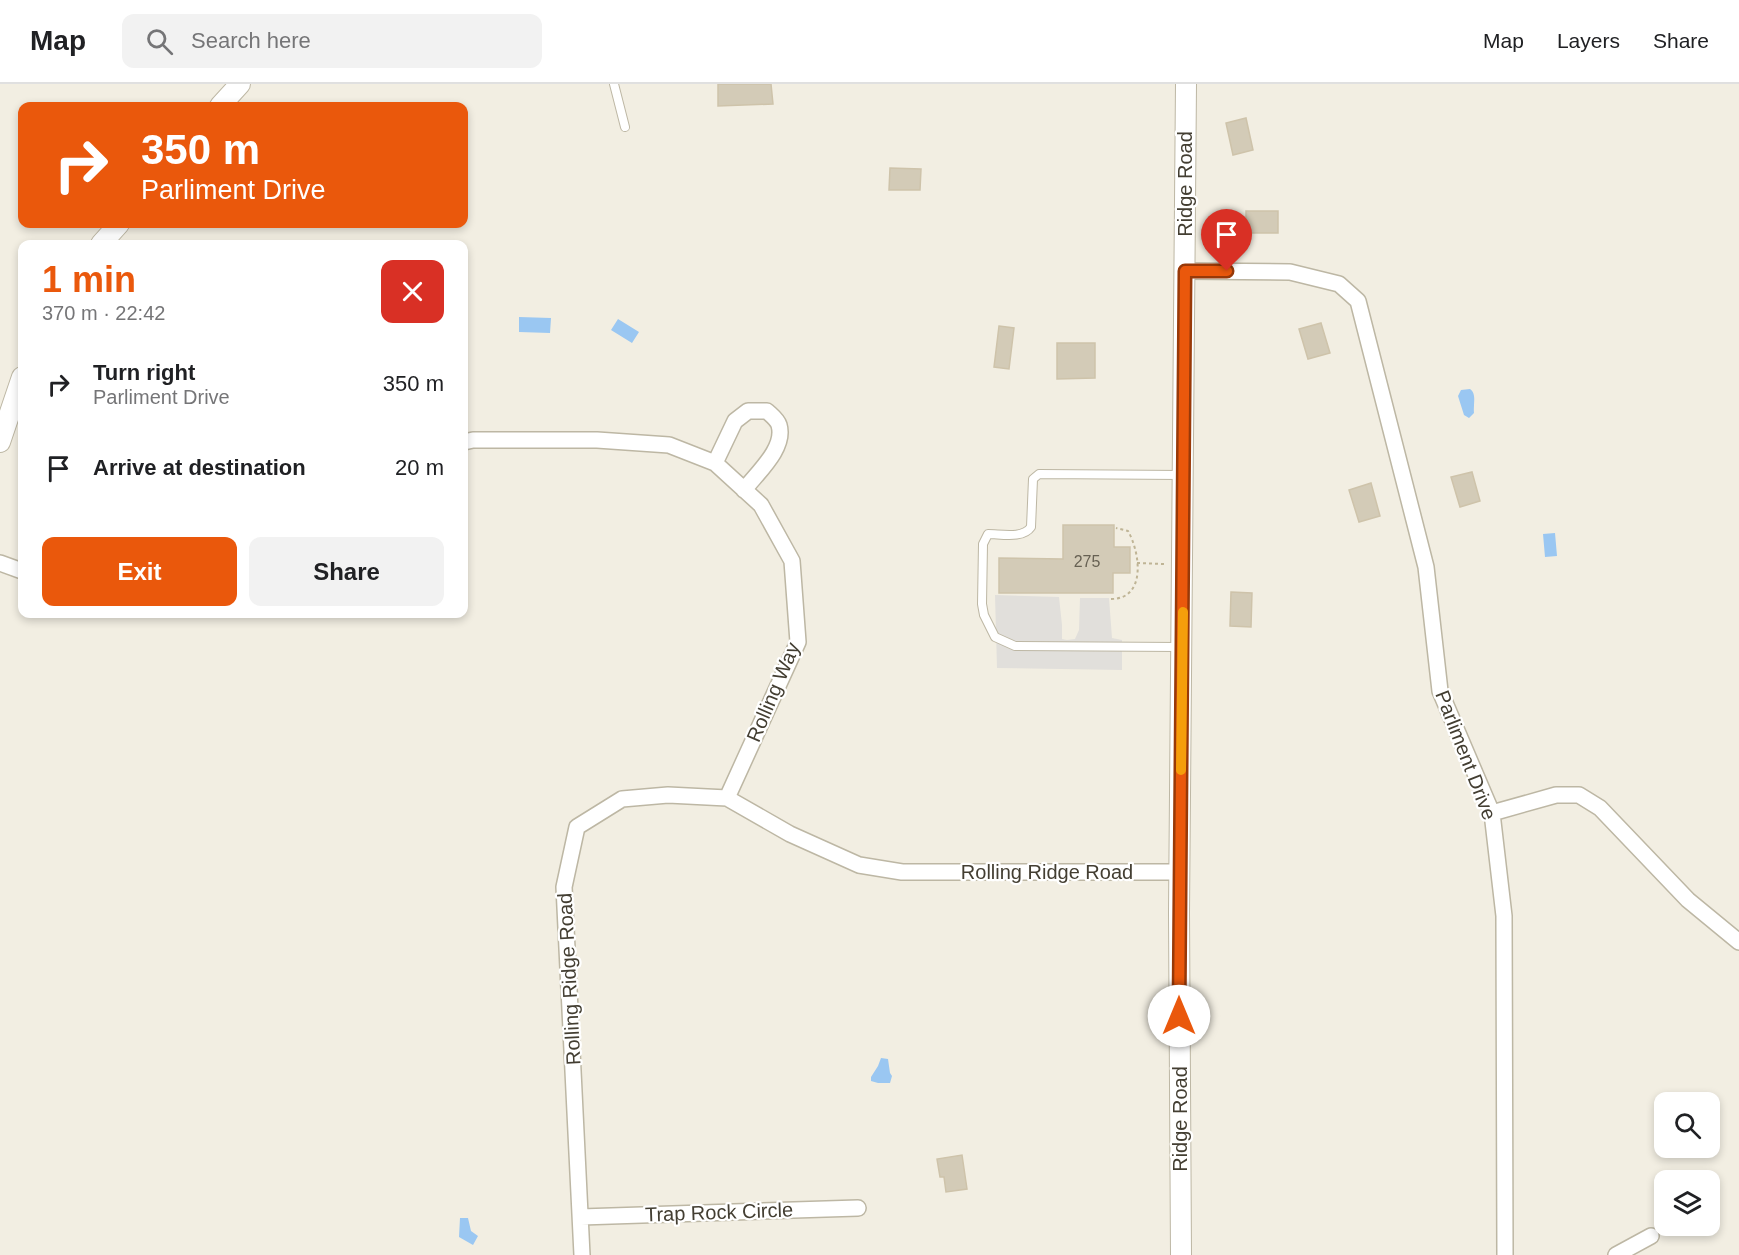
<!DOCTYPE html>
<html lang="en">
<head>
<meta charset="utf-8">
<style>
	:root { --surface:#fff; --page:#f2f2f2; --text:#202124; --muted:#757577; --line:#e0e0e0; --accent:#ea580c }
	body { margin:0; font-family:Helvetica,sans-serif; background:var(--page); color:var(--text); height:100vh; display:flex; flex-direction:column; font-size:22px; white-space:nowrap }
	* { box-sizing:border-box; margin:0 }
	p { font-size:20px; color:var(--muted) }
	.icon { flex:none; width:33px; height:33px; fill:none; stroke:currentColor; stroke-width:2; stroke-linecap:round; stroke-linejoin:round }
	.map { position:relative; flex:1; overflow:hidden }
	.sheet { position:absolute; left:18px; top:156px; width:450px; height:378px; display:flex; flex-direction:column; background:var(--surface); border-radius:12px; box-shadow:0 3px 9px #0003 }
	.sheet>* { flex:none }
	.top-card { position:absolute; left:18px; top:18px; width:450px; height:126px; border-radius:12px; box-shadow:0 3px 9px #0003; background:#ea580c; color:#fff; overflow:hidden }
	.controls { position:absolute; left:1654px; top:1008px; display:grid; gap:12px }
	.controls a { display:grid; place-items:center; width:66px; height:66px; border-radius:12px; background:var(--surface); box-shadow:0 3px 9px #0003; font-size:30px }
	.pin { position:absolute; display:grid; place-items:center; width:51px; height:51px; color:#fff; margin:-62px -26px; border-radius:50% 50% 50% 0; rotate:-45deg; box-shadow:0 0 6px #0007 }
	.pin .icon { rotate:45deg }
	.me { position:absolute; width:66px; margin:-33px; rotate:0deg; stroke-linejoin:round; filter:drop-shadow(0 0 4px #0008) }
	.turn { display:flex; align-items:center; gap:21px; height:126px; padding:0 24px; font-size:27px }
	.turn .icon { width:78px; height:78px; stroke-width:2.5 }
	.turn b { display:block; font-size:42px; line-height:51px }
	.round { display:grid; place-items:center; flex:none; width:63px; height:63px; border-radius:12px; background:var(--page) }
	.headline { display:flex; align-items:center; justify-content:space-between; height:102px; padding:0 24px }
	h1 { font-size:36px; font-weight:700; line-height:45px; color:var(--accent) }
	.cta { display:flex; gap:12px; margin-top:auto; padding:12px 24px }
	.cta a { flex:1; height:69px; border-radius:12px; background:var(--accent); color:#fff; font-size:24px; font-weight:700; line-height:69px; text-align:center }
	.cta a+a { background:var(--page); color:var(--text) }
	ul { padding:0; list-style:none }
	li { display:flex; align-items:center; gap:18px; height:84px; padding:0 24px }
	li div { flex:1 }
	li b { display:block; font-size:22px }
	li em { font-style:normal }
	header { display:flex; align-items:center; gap:36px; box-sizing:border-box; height:84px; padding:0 30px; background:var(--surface); border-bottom:2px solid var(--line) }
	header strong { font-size:28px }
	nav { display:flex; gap:33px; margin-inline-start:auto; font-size:21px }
	.search { width:420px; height:54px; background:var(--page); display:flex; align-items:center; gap:15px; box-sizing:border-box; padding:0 21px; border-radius:12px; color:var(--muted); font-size:22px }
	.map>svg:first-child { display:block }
	.parking { fill:#e1dfdb }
	.water { fill:#9ac7f2 }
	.building { fill:#d3cbb7; stroke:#cec3aa; stroke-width:1.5 }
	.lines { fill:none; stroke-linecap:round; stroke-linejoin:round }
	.service-casing { stroke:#bdb7a4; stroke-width:10 }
	.minor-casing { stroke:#bdb7a4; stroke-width:18 }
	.tertiary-casing { stroke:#bdb7a4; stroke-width:22 }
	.path { stroke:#bfb495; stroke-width:2; stroke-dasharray:3 3; stroke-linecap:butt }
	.service { stroke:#fff; stroke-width:8 }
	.minor { stroke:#fff; stroke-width:15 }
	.tertiary { stroke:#fff; stroke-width:20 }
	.route-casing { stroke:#983908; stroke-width:15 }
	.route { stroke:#ea580c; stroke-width:10 }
	.slow { stroke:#f59e0b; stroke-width:10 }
	.labels { text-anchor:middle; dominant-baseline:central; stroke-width:4.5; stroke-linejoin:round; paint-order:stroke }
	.number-label { font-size:16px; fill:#676153 }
	.street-label { font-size:20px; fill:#433e32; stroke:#fff }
</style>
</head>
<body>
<header>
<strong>Map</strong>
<div class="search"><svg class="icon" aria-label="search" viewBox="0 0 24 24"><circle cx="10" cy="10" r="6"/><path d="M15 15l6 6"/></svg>Search here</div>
<nav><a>Map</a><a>Layers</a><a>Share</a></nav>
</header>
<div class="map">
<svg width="1739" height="1171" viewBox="0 0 1739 1171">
	<rect width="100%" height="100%" fill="#f2eee2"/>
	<!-- parking -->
	<path class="parking" d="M995,511L1059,513L1062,541V555L1067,556L1075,555L1079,546L1080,514H1109L1112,554L1122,556V586L997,584Z"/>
	<!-- water -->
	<path class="water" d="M519,233L551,234L550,249L519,248Z
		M618,235L639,248L632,259L611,246Z
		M1470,305C1477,310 1473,320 1474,329L1469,334L1464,331L1458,312L1461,306Z
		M1555,449L1557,472L1545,473L1543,450Z
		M881,974L888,975L890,989L892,992L890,999H878L871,997V993L878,982Z
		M460,1134H468L471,1147L478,1152L473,1161L459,1153Z"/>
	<!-- building -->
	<path class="building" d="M718,0H771L773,20L718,22Z
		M1246,34L1253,66L1233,71L1226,39Z
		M890,84L921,85L920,106H889Z
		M1246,127H1278V149H1246Z
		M1321,239L1330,269L1308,275L1299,245Z
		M999,242L1014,244L1009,285L994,283Z
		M1057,259H1095V294L1057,295Z
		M1472,388L1480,417L1460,423L1451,393Z
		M1371,399L1380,432L1359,438L1349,406Z
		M1063,441H1114V463H1130V489H1113V509H999V474L1063,475Z
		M1231,508L1252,509L1251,543L1230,542Z
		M962,1071L967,1105L946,1108L944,1093H940L937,1075Z"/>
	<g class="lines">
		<!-- service casing -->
		<g class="service-casing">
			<path id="service" d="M614,0L625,43
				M1180,563L1015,562L995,553L984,531L982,520L983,460L988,450C1001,450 1023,455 1031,443L1033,395L1039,390L1182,391"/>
		</g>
		<!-- minor casing -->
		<g class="minor-casing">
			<path id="minor" d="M1185,187L1290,188L1339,200L1358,217L1426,483L1440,607L1492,729L1504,832L1505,1171
				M464,358L473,356H597L669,361L715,379L761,421L792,477L798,558L727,714
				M715,379L735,337L748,327H767C771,331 777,335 779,341C786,364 757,389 744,406
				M0,479L22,487
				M1492,729L1556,711H1579L1600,724L1688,816L1739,858
				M581,1133L858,1124
				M582,1171L564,803L577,743L622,715L668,711L727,714L790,750L859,781L902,788H1180
				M1616,1171L1651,1152"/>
		</g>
		<!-- tertiary casing -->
		<g class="tertiary-casing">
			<path id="tertiary" d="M220,22L240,0
				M101,160L119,140
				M0,358L22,293
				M1181,1171L1179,829L1186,0"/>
		</g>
		<!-- path -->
		<path class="path" d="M1137,479L1164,480
			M1111,515C1147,515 1140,468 1128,447L1116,444"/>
		<!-- service -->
		<use href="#service" class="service"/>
		<!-- minor -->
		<use href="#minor" class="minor"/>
		<!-- tertiary -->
		<use href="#tertiary" class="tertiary"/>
	</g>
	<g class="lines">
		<!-- route casing -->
		<g class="route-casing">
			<path id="route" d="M1179,932L1185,187H1227"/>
		</g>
		<!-- route -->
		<use href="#route" class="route"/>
		<!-- slow -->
		<path class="slow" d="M1181,686L1183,528"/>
	</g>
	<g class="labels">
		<!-- number labels -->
		<g class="number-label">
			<text x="1087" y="477">275</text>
		</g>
		<!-- street labels -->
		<g class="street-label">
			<text transform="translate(1185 100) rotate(-90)">Ridge Road</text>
			<text transform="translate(773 608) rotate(-67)">Rolling Way</text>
			<text transform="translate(1466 671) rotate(69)">Parliment Drive</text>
			<text x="1047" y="788">Rolling Ridge Road</text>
			<text transform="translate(569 895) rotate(-93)">Rolling Ridge Road</text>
			<text transform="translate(1180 1035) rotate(-90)">Ridge Road</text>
			<text transform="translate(719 1128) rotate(-2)">Trap Rock Circle</text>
		</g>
	</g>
</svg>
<div class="controls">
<a><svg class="icon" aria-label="search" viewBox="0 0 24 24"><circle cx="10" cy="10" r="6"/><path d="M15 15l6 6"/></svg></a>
<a><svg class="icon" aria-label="layers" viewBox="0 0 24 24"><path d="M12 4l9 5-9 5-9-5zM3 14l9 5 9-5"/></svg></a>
</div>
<div class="pin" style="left:1227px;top:187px;background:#d93025"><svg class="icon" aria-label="arrive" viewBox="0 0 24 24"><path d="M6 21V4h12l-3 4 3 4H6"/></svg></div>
<svg class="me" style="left:1179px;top:932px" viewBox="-20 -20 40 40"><circle r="19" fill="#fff"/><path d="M0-13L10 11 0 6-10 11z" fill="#ea580c"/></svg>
<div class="top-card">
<div class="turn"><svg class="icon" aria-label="right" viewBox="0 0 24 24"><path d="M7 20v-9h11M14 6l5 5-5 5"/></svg><div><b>350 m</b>Parliment Drive</div></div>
</div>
<section class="sheet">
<div class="headline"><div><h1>1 min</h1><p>370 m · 22:42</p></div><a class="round" style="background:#d93025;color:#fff"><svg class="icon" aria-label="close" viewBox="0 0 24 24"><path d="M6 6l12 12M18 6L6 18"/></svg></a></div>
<ul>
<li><svg class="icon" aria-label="right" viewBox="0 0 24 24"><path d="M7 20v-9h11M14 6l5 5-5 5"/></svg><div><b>Turn right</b><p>Parliment Drive</p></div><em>350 m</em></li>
<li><svg class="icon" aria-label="arrive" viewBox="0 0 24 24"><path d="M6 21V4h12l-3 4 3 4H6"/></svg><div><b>Arrive at destination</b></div><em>20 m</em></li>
</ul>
<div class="cta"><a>Exit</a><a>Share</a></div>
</section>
</div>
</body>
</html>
